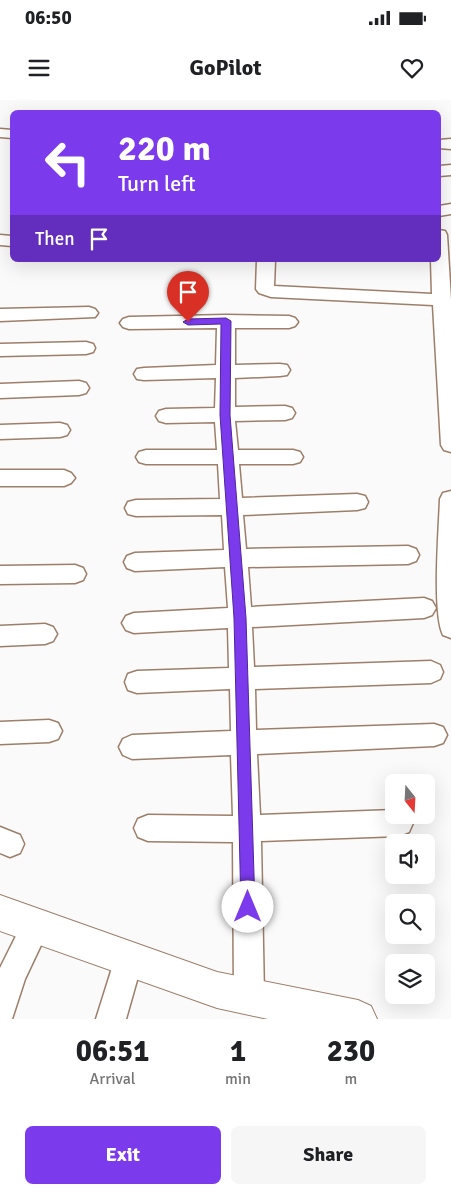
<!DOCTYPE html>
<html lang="en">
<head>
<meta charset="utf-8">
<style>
	:root { --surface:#fff; --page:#f6f6f6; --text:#202124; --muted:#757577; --accent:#7c3aed }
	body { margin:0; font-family:Signika,sans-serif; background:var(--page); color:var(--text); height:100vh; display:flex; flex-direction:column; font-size:19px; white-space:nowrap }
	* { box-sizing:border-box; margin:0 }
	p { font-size:16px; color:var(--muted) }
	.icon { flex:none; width:28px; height:28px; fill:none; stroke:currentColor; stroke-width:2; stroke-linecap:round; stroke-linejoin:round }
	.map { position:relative; height:919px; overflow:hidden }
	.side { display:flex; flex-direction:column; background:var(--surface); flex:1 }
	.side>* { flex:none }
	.top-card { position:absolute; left:10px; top:10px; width:431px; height:152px; border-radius:8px; box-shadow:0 5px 20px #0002; background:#7c3aed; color:#fff; overflow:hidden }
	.needle { width:32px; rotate:162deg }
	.fabs { position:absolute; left:385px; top:674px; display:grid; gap:10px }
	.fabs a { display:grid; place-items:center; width:50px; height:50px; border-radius:8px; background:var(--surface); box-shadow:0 5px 20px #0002; font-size:25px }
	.pin { position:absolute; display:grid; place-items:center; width:42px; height:42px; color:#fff; margin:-51px -21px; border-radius:50% 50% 50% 0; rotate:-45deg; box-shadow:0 0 5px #0007 }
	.pin .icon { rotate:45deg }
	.me { position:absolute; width:55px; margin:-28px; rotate:0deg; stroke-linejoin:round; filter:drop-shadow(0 0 4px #0008) }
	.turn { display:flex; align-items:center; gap:18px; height:105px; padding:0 25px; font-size:22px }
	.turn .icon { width:65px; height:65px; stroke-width:2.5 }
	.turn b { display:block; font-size:35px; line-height:42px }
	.then { display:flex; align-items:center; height:48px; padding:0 25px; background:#0003; gap:10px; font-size:19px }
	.eta { display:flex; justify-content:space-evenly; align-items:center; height:85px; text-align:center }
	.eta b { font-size:30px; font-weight:800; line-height:35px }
	.action { display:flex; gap:10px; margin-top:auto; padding:10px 25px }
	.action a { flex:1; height:58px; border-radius:8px; background:var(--accent); color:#fff; font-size:20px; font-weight:800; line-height:58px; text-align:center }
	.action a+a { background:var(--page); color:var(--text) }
	.status { display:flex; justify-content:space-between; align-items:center; height:35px; padding:0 25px; background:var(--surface); direction:ltr }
	.status svg { height:14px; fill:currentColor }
	header { display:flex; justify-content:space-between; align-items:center; height:65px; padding:0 25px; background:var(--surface); font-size:22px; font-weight:800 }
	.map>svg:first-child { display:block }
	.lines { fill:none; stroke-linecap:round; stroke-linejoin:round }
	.street-casing { stroke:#9d7e69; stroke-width:3 }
	.secondary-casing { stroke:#9d7e69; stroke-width:2 }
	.street { fill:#fff; fill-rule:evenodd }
	.secondary { fill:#fff; fill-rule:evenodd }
	.route { fill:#7c3aed; stroke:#51269a }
</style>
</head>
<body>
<div class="status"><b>06:50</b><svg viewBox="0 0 49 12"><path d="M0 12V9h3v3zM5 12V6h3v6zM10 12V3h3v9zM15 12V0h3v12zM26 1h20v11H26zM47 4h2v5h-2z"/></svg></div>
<header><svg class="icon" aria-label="menu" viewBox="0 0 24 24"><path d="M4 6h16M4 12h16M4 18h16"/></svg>GoPilot<svg class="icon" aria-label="heart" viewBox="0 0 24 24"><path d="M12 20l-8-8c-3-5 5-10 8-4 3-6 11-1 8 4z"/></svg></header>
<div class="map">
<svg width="451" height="919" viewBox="0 0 451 919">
	<rect width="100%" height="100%" fill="#fafafa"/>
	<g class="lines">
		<!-- street casing -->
		<g class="street-casing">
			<path id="street" d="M0,29L12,30V38L0,37Z
				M451,39V49L439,48V40Z
				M451,65V75L439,76V66Z
				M451,104V114L439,116V106Z
				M439,130L445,131L447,135L451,200V352L444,350L441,345L433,205L271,197L259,193L256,189L257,160H275L274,186L432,194L431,160H439Z
				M0,135L12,136V146L0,145Z
				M89,207L95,209L98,213L95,217L0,221V209Z
				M226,215L289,216L295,218L298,222L295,226L289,228H235V265L280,264L287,265L290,270L287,275L280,276L235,278V307L285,306L292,308L295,313L292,318L285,320L235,321L238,350H293L300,352L303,357L300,362L293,364H239L242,398L357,394L365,396L368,402L365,408L357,410L243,415L246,449L408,446L416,449L419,455L416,461L408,464L248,467L251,507L424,498L432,501L436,508L432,515L424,518L252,527L254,567L431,561L440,565L443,572L440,579L431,583L255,589L256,630L434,624L443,627L447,635L443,643L434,646L257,654L260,715L394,710V715H409L413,723L409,732L399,736L261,741L264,896L260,907L249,911L238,907L234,896L233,742L148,741L138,737L134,728L138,719L148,715L233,716L231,655L132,659L123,655L119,647L123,639L132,635L231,631L230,589L137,593L128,590L125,582L128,574L137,571L229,568L228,528L134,533L126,530L122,523L126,516L134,513L228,508L225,467L135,471L127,468L124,462L127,456L135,453L224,450L222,415L136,416L128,414L125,408L128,402L136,400L220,399L218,364H146L139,362L136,357L139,352L146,350H217L215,322L166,323L159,321L156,316L159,311L166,309L215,308L216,278L144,280L137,279L134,274L137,269L144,268L216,265L217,228L129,229L123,227L120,223L123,219L129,217Z
				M86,242L93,244L95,248L93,252L86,254L0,256V244Z
				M79,281L86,283L89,288L86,293L79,295L0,298V284Z
				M60,323L67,325L70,330L67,335L60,337L0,339V325Z
				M0,370H64L71,373L75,378L71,383L64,386H0Z
				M451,391V538L443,535C432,513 439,428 440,399L443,393Z
				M75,465L83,468L86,474L83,480L75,483L0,484V466Z
				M45,524L53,527L57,534L53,541L45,544L0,546V526Z
				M49,620L58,623L62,631L58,639L49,642L0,644V622Z
				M0,727L20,735L24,744L20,753L10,757L0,753Z
				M36,812L46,816L50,826L25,879L12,919H0V868L26,816Z
				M128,844L138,849L143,859L126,919H96L118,849Z"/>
		</g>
		<!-- secondary casing -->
		<g class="secondary-casing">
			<path id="secondary" d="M0,795L217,872L358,900L371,906L377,919H268L217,908L0,831Z"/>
		</g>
		<!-- street -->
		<use href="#street" class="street"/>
		<!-- secondary -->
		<use href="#secondary" class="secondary"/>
	</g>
	<!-- route -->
	<path class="route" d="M226,218L231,221L230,315L246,518L255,807L253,812L248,814L243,812L241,807L234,518L220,315L221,224L188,225L183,222L188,219Z"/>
</svg>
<div class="fabs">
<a><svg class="needle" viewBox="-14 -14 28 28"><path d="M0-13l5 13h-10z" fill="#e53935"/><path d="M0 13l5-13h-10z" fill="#757577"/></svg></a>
<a><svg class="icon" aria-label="sound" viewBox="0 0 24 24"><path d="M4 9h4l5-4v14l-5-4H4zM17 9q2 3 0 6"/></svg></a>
<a><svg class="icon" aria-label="search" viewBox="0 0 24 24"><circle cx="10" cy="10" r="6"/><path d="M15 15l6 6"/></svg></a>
<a><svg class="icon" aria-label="layers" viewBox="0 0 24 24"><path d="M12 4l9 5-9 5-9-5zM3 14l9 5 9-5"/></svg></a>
</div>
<div class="pin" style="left:188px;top:222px;background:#d93025"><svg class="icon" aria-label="arrive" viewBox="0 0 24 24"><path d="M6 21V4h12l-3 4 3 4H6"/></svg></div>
<svg class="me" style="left:248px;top:807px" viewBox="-20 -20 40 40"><circle r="19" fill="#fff"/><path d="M0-13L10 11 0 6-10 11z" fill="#7c3aed"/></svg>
<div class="top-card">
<div class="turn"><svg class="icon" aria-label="left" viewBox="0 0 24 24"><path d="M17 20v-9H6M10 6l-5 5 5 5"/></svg><div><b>220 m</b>Turn left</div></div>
<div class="then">Then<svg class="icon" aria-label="arrive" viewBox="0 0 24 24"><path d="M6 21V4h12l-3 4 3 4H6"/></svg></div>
</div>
</div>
<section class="side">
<div class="eta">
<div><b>06:51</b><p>Arrival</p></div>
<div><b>1</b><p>min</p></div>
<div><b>230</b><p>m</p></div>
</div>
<div class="action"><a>Exit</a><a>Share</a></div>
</section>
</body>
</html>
